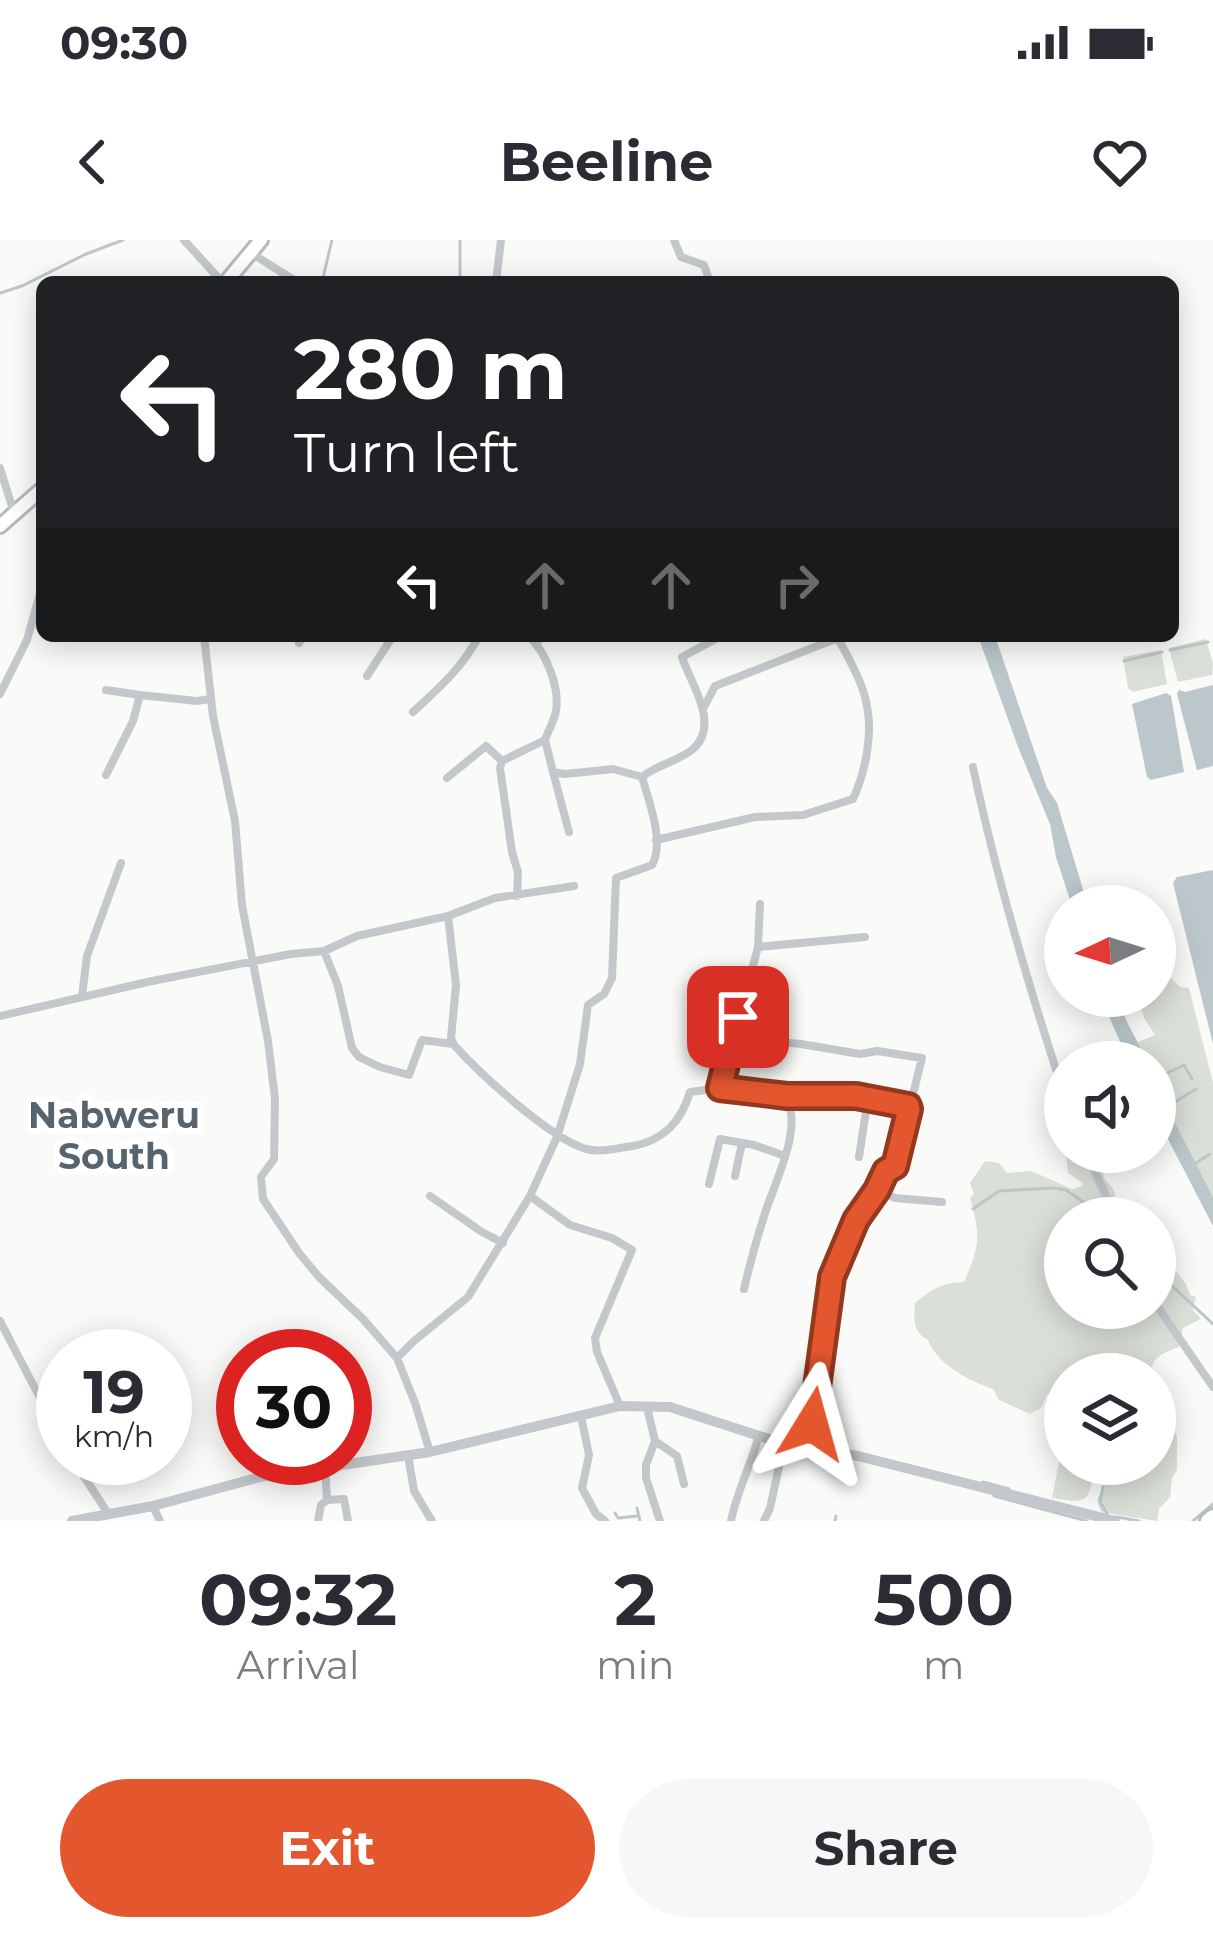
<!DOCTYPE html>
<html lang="en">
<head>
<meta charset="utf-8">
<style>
	:root { --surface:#fff; --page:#f7f7f7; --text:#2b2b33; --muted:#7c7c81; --accent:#e4572e }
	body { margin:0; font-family:Montserrat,sans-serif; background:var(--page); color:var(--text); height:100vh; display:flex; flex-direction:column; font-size:45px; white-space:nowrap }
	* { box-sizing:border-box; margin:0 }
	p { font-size:39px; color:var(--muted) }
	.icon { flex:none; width:66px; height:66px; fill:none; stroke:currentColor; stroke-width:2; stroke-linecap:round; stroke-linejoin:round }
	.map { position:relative; height:1281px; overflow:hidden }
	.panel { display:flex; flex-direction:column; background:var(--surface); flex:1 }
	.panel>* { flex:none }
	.banner { position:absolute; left:36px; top:36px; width:1143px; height:366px; border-radius:18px; box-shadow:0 6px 30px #0003; background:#202124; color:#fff; overflow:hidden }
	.needle { width:78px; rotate:266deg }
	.controls { position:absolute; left:1044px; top:645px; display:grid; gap:24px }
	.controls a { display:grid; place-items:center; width:132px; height:132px; border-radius:50%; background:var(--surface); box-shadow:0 6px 30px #0003; font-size:60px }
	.speed { position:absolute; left:36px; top:1089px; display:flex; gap:24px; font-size:60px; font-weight:700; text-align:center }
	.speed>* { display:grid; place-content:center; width:156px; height:156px; border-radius:50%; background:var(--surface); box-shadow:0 6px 30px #0003; line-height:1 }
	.speed small { font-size:30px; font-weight:400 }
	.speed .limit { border:18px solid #d22; background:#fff; color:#111 }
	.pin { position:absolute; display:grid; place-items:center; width:102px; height:102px; color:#fff; margin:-51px; border-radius:24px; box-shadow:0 6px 18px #0006 }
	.me { position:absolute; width:132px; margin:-66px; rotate:8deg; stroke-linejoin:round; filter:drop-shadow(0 0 9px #0008) }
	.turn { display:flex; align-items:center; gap:42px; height:252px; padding:0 60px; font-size:54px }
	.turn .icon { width:156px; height:156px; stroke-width:2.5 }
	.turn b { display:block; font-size:84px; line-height:102px }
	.lanes { display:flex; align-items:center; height:114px; padding:0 60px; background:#0003; justify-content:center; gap:60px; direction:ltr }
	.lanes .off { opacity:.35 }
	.eta { display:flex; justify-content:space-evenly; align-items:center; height:204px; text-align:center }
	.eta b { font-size:72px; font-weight:700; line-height:84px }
	.cta { display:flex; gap:24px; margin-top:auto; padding:24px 60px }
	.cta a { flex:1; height:138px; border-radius:72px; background:var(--accent); color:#fff; font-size:48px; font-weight:700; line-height:138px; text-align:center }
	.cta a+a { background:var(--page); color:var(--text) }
	.status { display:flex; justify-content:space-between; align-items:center; height:84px; padding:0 60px; background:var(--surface); direction:ltr }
	.status svg { height:33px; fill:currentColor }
	header { display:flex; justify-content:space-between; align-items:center; height:156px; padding:0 60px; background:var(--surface); font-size:54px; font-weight:700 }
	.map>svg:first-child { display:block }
	.green { fill:#dadfd7 }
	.water { fill:#bbc7cb }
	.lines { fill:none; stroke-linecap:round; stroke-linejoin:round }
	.stream { stroke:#bbc7cb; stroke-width:3 }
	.secondary-casing { stroke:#b3babf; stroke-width:18 }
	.primary-casing { stroke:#b5babe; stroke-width:20 }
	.minor { stroke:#c3c8cc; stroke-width:8 }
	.tertiary { stroke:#c3c8cc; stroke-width:10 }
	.secondary { stroke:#fff; stroke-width:12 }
	.primary { stroke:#fff; stroke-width:14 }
	.route-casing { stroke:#94391e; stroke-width:30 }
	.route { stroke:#e4572e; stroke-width:21 }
	.labels { text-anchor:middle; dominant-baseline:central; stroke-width:12; stroke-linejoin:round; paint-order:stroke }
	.quarter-label { font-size:36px; font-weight:bold; fill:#57646e; stroke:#fff }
</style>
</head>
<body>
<div class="status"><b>09:30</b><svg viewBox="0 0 49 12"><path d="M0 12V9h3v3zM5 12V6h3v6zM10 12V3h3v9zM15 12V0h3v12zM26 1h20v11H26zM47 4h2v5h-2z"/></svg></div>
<header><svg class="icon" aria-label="back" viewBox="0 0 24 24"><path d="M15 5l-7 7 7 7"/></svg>Beeline<svg class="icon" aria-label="heart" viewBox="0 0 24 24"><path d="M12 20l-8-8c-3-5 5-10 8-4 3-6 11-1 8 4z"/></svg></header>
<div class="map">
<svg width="1213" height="1281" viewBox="0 0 1213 1281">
	<rect width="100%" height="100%" fill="#fafaf8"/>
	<!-- green -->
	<path class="green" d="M1206,399L1213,424L1212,435L1178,442L1169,408Z
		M1161,410L1167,444L1133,452L1128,448L1123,417Z
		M1157,730L1172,739L1180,747L1189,748L1213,843V957L1160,853L1155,838V822H1148L1138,802L1155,795L1144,778L1139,758L1155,756V732Z
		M1066,912H1100L1104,938L1114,950L1117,969L1122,977L1132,978L1141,964L1146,978H1065V1068H1155V1004L1186,1044L1190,1055L1196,1057L1193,1070L1201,1079L1183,1088L1182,1096L1186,1102C1175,1112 1157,1110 1152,1127L1163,1140L1162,1161L1171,1166L1169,1182L1177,1196V1230L1172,1238L1170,1257L1159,1269L1157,1281L1101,1272L1097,1260L1103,1247L1096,1236L1099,1224H1155V1134H1065V1150L1061,1148L1047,1155L1041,1168L1030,1174L999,1160L993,1149C969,1141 937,1124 928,1100C912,1092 914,1078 915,1063C932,1049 942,1043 964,1042C980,1004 981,997 970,958L974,954L970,943L985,921L999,923L1007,933L1031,931L1072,949L1082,946L1083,943L1068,933Z
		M1065,1191V1224H1094C1089,1260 1092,1265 1052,1258Z"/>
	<!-- water -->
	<path class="water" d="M978,396H995L1047,548L1057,563L1088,666H1072L1056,617L1050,584L1018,507Z
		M1213,445V526L1197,530L1177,454L1179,450L1185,452Z
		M1166,453L1171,456L1184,532L1151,540L1147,537L1132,464Z
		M1213,630V804L1173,643L1177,637Z
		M1100,756H1117L1128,784L1148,822H1129Z
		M1155,838L1160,853L1213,957V986L1155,874Z"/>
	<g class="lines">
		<!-- stream -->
		<path class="stream" d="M322,42L332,0
			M460,42V0
			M0,53L22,46L86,14L123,0
			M1170,410L1208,402
			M1124,421L1162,412
			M1155,839L1184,825L1192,839
			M1167,867L1196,849
			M1196,923L1210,914
			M973,969L999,951L1054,948L1066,950L1106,978
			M1155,1020L1170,1044L1213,1084
			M983,1242L1009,1249
			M1103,1247L1100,1262L1108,1275
			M994,1256L1087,1281
			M637,1268L640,1281
			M615,1273L618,1278L637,1276
			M1117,1277L1139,1281
			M835,1281L836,1276
			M1193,1281L1213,1264"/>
		<!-- secondary casing -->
		<g class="secondary-casing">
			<path id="secondary" d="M226,42L261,0
				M0,286L42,249"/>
		</g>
		<!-- primary casing -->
		<g class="primary-casing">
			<path id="primary" d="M1208,1281L1213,1277"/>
		</g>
		<!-- minor -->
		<path class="minor" d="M184,0L222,42
			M674,0L681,17L704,25L710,42
			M251,13L297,42
			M496,42L501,0
			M0,228L14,273
			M38,256L42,278
			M204,396L213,476L235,581L242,665L268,801L275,859L274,919L261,937L263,959L299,1013L319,1037L363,1079L397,1118L415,1163L430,1212
			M535,402L547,396
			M299,403L303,396
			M367,436L393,396
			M106,450L140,455
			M0,454L27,400L42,346
			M704,467L715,446L838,398
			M413,472C439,448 462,428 479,396
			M545,500L553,532L565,534L613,529L642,537C656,525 679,521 693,509C721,484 690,443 682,417L721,396
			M973,527C997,640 1029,748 1065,857
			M553,532L569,592
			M106,535L133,481L140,455L197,461L210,459
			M447,538L486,506L502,521
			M656,600L755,577L803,575L853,559C865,533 873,495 867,466C863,442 848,418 837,396
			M517,656L518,632L512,612L500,528L502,521L545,500C548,491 554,481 556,471C560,448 546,411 528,396
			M448,676L495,658L574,646
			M758,707L865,697
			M324,711L338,746L352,808L359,817L380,827L409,835L422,800L453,804
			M82,756L87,716L121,623
			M0,776L152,741L291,714L324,711L357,696L448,676L456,745L451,798L454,805C481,835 550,898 586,909C602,913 617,908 633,906C664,900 681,882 690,852L720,848L758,707L760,664
			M733,798L801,804L860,814L877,811L922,818L895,926L886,931L877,950L856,980L832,1037L812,1167L811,1208
			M720,848L782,854C808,879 774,944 765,973C757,998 750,1023 744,1049
			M787,857L856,856L908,866
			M1086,912L1116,978
			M859,917L868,858
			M735,936L742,903
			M709,944L720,899L754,905L785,916
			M877,950L895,958L942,962
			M430,956L482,992L503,1003
			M530,956L570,985L612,998L632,1010L595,1098L597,1112L620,1166
			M1155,1063L1213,1147
			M0,1081L63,1202
			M397,1118L414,1101L468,1057L530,956L557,897L580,824L588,765L604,754L612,738L616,638L652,625C665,602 649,562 642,537
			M647,1167L655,1201L677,1216L684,1244
			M581,1176L589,1215L582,1248L596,1274L605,1281
			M655,1201L646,1225V1238L660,1281
			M408,1215L414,1251L432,1281
			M72,1218L109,1275
			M325,1227L327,1260L344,1259L348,1281
			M153,1266L160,1281
			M318,1281L321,1265L327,1260
			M731,1281C737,1251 751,1225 759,1195
			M764,1281L770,1268L784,1204"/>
		<!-- tertiary -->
		<path class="tertiary" d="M72,1281L153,1266L260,1237L430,1212L620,1166L670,1167L784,1204L858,1216L1115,1281"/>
		<!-- secondary -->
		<use href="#secondary" class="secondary"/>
		<!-- primary -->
		<use href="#primary" class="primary"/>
	</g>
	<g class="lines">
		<!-- route casing -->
		<g class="route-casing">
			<path id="route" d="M738,777L720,848L787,856H856L908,866L909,869L895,926L886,931L877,950L856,980L832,1037L812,1184"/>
		</g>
		<!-- route -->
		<use href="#route" class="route"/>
	</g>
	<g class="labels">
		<!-- quarter labels -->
		<g class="quarter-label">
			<text x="114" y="875">Nabweru<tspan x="114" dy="41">South</tspan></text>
		</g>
	</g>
</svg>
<div class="controls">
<a><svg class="needle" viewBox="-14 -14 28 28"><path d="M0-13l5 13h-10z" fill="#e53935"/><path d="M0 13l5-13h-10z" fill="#7c7c81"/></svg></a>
<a><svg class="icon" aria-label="sound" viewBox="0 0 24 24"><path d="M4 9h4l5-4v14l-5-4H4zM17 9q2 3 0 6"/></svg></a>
<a><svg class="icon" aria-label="search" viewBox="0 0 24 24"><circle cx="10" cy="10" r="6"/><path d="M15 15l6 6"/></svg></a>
<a><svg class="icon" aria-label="layers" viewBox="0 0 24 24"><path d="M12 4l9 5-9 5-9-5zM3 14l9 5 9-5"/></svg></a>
</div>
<div class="speed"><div>19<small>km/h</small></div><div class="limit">30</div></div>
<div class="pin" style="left:738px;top:777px;background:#d93025"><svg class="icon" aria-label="arrive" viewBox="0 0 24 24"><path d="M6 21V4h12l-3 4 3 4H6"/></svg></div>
<svg class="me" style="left:812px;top:1184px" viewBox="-20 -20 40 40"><path d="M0-17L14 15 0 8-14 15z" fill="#e4572e" stroke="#fff" stroke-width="4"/></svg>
<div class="banner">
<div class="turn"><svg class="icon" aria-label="left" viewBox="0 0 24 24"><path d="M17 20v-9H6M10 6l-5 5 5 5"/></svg><div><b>280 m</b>Turn left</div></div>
<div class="lanes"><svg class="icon" aria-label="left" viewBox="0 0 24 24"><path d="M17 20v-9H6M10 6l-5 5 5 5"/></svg><svg class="icon off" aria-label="ahead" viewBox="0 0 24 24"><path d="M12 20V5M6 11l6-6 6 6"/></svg><svg class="icon off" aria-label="ahead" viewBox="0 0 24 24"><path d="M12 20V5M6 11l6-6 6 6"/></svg><svg class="icon off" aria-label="right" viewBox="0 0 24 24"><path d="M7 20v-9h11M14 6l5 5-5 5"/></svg></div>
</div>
</div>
<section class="panel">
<div class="eta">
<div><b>09:32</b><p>Arrival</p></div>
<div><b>2</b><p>min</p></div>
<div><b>500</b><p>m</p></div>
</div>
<div class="cta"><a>Exit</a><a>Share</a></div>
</section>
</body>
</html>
